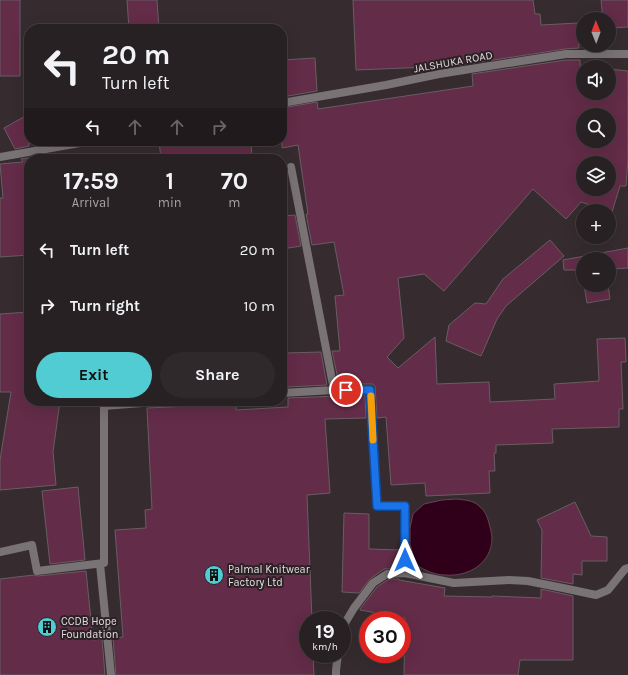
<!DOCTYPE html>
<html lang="en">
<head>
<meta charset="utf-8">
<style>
	:root { --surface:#282124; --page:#30292c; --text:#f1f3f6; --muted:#a5a3a6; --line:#443e41; --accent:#51ccd3 }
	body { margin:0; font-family:Karla,sans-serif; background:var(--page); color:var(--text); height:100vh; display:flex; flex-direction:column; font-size:15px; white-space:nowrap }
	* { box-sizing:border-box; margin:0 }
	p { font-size:13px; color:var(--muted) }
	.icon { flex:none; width:22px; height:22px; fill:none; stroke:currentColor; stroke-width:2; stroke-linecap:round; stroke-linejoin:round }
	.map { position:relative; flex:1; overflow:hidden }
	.panel { position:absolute; left:24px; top:154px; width:263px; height:252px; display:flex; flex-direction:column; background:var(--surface); border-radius:16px; box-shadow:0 4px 16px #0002,0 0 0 1px var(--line) }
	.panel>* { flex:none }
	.hud { position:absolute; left:24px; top:24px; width:263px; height:122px; border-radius:16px; box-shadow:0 4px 16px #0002,0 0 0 1px var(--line); background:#282124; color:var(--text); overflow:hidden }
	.needle { width:26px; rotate:359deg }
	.controls { position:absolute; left:576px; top:12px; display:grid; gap:8px }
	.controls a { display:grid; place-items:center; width:40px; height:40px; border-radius:50%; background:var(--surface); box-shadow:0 4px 16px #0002,0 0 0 1px var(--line); font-size:20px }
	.speed { position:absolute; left:299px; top:611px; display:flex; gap:8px; font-size:20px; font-weight:700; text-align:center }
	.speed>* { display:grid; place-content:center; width:52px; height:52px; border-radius:50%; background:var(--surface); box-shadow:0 4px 16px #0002,0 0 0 1px var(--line); line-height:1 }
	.speed small { font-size:10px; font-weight:400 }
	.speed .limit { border:6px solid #d22; background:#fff; color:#111 }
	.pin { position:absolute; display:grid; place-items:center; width:34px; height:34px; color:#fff; margin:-17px; border:2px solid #fff; border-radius:50%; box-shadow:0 1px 4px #0007 }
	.me { position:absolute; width:44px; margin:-22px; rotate:0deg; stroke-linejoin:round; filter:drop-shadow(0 0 3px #0008) }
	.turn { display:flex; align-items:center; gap:14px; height:84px; padding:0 12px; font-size:18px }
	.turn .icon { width:52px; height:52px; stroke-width:2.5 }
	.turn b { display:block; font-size:28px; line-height:34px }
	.lanes { display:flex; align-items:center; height:38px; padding:0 12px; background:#0003; justify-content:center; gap:20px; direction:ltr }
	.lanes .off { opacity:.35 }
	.eta { display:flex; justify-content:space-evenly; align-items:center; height:68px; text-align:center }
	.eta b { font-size:24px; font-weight:700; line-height:28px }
	.action { display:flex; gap:8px; margin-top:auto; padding:8px 12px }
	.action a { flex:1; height:46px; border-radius:24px; background:var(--accent); color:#111; font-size:16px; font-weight:700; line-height:46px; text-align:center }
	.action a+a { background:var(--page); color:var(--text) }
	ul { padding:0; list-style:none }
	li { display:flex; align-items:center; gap:12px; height:56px; padding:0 12px }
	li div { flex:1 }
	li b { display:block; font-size:15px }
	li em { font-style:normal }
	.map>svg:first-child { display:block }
	.water { fill:#30001b; stroke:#654256 }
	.building { fill:#632c48; stroke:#695d62; fill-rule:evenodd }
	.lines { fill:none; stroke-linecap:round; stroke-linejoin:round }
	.minor { stroke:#797375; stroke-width:8 }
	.tertiary { stroke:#797375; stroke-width:8 }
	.route-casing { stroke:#114b97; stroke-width:10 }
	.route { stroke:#1a73e8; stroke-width:7 }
	.slow { stroke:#f59e0b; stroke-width:7 }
	.labels { text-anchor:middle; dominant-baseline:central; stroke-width:4; stroke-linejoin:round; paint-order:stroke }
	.street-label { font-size:11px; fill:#e2dbde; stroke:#2c2226 }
	.poi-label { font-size:11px; fill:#e2dbde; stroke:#2c2226; text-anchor:start }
</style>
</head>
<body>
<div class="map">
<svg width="628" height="675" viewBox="0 0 628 675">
	<rect width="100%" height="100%" fill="#362c30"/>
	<!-- water -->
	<path class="water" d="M456,499C464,500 473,500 479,506C486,511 488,519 490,527C491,531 492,535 492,539C491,564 468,577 445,575C434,575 425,570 416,565L410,544V528L413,514L424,504L442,500Z"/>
	<!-- building -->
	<path class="building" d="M0,0H20V76H0Z
		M127,0H157L159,29H129Z
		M353,0H533L535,14H540L541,25L578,23L579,48L565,49L454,66L356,70Z
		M601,0H628V27L609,28V19H603Z
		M315,58L317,91L282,97V60Z
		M566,60H580V66L591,67H583V93H609V69L628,71V159L626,186H620L612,212L581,202L566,219L533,189L444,291L424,274L398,278L404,338L387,357L398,368L435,337L437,384L489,382L490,402L555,399L554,384L599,381L597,339L625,338L626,362H621L623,409H619V427L552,429L553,443L496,445V453H494L495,471H489L490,493L426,496L425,483L391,485L386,417L377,418L375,386L373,384H339L332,351H340L335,296L344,295L334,242L312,245L306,214H308L298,145L282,148V108L317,102L318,109L473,86L472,74ZM583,115H609V141H583ZM583,163H609V189H583Z
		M29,114V146L15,149L4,128Z
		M159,141H251L252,159H161Z
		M29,158V255L0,257V198H3L0,164L23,162L21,159Z
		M295,215L301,246L282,249V216Z
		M550,240L564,256L506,306L497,319L481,356L446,341L449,325L475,303L486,304L503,279Z
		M628,248V268L609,269V259H583V277L582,270H564L563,260Z
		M584,285H608L610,299L587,303Z
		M29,312V401H60L53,452L56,485L0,490V460L11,392H0V314Z
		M321,352L327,385L287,387L286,353Z
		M365,395L366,418L325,419L330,493L307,495L312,620H308V654H313L314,675H116L113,638L123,637L115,530L146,528L145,510L152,509L147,408L236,404V410L288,407V398Z
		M78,487L85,560L50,564L42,491Z
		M575,502L591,536L607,537V561H582V575L573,574V584L541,578L542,530L537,520Z
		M344,513L369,514V549L400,550L399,568L384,569L370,579L359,593L342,592Z
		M86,571L93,640L102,639L105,675H0V579L34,575L38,576Z
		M389,579H399V580L445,588L444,596L492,597V596L541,598V589L573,596V660H520L518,675H404L405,618L360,610V609L377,587Z"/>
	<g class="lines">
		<!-- minor -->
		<path class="minor" d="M334,390L370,389L377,506L405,507V573L454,583L509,580L528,581L563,588L596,595L608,590L625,569L628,568
			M282,393L334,390L291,167
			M0,552L32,545L37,571L104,563V406L167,401
			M100,564L111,675
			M342,633L345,623L354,608L373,583L387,574L405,573
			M336,675V670L338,654"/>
		<!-- tertiary -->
		<path class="tertiary" d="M282,103L386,85L439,74L566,54H628
			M0,157L91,141"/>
	</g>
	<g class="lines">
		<!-- route casing -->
		<g class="route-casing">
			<path id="route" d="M346,390H370L377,506H405V560"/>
		</g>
		<!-- route -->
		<use href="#route" class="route"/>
		<!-- slow -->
		<path class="slow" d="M371,396L373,440"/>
	</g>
	<!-- icons -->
	<defs>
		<g id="building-disc" transform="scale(1)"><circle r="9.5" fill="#51ccd3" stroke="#2c2226"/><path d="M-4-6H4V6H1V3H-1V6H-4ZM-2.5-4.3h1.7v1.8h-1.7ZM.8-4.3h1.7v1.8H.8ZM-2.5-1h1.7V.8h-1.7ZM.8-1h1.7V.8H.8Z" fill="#111"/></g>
	</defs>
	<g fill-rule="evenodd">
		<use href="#building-disc" x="214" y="575"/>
		<use href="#building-disc" x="47" y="627"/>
	</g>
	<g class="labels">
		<!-- street labels -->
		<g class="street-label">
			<text transform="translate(453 62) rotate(-10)">JALSHUKA ROAD</text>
		</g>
		<!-- poi labels -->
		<g class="poi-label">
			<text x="228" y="569">Palmal Knitwear<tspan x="228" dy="13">Factory Ltd</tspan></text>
			<text x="61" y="621">CCDB Hope<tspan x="61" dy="13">Foundation</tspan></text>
		</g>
	</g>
</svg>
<div class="controls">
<a><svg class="needle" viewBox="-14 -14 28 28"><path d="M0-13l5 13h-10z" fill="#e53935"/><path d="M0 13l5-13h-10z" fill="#a5a3a6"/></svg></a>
<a><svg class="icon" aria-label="sound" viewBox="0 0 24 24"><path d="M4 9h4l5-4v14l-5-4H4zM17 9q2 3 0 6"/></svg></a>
<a><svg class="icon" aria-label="search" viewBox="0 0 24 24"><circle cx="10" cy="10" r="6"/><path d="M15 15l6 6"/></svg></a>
<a><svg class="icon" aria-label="layers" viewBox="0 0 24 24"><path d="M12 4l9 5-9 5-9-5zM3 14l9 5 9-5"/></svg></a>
<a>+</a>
<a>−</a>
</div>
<div class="speed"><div>19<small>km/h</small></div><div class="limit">30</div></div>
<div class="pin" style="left:346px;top:390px;background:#d93025"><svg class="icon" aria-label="arrive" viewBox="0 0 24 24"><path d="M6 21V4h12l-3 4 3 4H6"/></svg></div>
<svg class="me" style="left:405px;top:560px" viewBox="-20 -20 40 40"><path d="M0-17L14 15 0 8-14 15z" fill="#1a73e8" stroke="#fff" stroke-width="4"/></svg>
<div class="hud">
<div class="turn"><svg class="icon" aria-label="left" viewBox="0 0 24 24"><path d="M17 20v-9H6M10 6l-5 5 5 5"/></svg><div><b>20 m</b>Turn left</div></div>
<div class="lanes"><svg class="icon" aria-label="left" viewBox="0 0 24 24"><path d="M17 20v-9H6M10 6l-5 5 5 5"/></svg><svg class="icon off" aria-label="ahead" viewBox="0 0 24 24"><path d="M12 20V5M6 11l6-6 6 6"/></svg><svg class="icon off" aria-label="ahead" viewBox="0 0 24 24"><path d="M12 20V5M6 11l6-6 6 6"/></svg><svg class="icon off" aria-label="right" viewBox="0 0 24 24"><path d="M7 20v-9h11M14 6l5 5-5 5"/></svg></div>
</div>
<section class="panel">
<div class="eta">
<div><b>17:59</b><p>Arrival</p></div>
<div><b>1</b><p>min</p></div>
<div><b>70</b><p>m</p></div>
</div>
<ul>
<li><svg class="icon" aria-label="left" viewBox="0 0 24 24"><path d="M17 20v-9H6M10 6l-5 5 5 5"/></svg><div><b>Turn left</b></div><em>20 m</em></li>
<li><svg class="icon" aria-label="right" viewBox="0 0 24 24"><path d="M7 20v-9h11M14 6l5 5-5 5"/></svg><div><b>Turn right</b></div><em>10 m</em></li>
</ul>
<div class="action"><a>Exit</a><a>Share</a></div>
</section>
</div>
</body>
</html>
